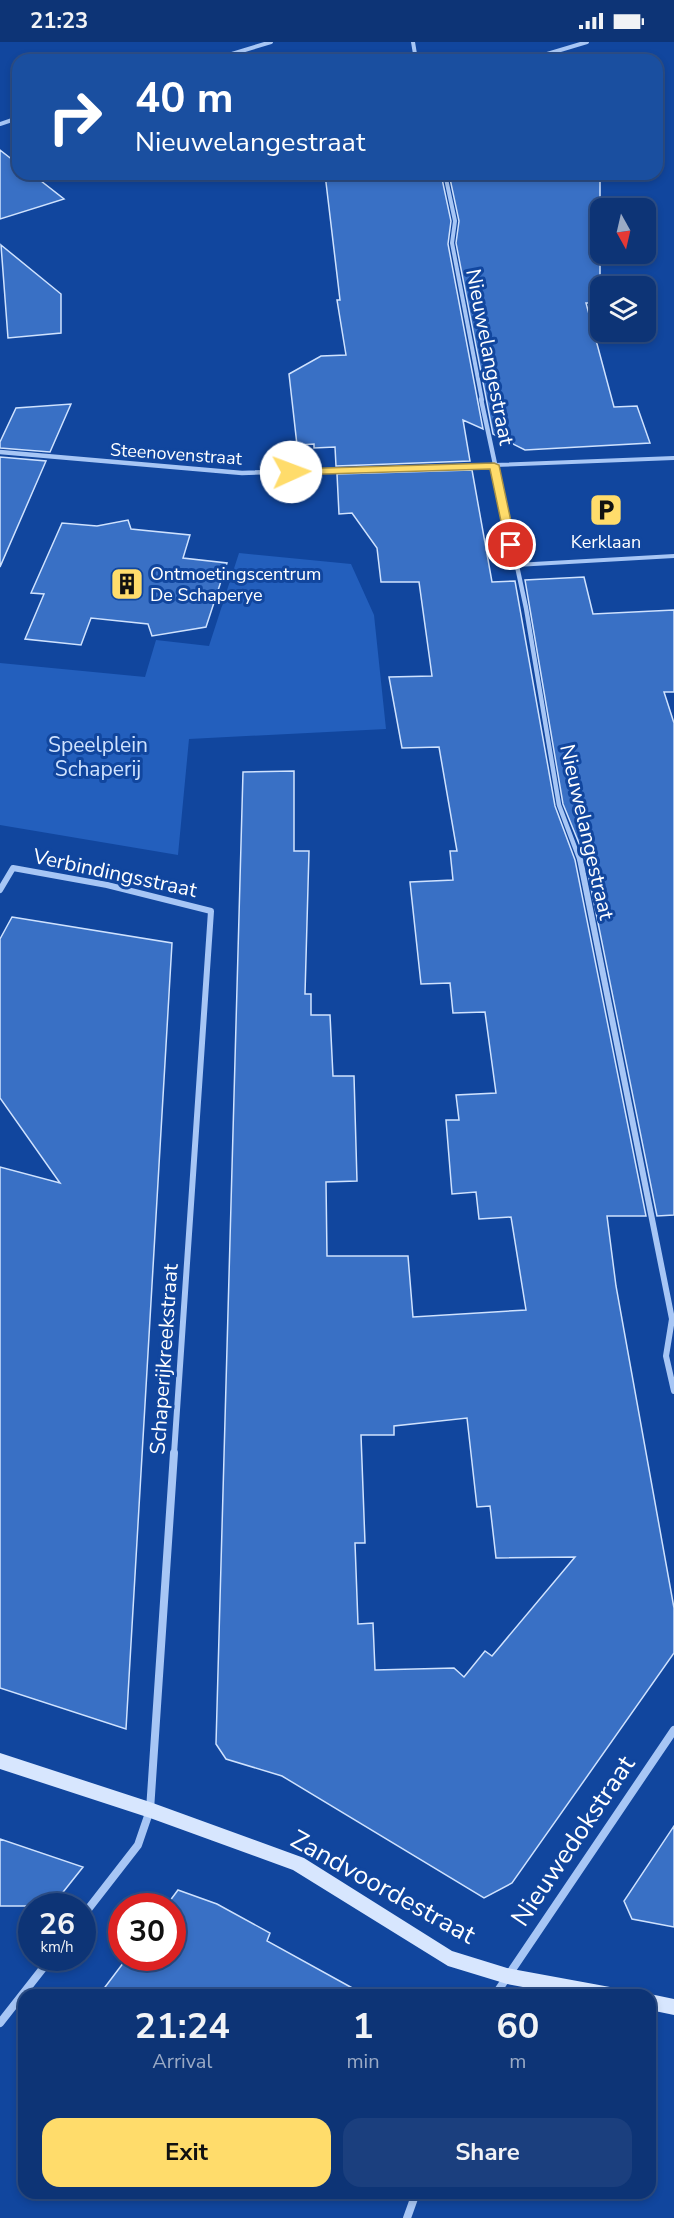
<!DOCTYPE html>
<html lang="en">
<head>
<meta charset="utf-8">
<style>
	:root { --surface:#0d3476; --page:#1b3f7e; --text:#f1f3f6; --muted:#9aaac5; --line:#2d4f88; --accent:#ffdc6b }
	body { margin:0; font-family:"Nunito Sans",sans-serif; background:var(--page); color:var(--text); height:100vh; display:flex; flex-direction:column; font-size:22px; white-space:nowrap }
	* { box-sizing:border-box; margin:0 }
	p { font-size:20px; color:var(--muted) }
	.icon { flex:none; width:33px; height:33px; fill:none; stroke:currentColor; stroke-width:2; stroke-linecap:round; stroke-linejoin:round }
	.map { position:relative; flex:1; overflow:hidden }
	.side { position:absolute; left:18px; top:1947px; width:638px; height:210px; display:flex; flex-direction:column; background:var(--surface); border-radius:18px; box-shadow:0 3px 9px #0003,0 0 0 2px var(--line) }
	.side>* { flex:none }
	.hud { position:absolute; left:12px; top:12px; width:651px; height:126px; border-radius:18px; box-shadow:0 3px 9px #0003,0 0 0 2px var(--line); background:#1a4fa0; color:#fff; overflow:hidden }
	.needle { width:39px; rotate:172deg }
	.buttons { position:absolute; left:590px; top:156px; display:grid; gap:12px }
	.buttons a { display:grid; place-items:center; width:66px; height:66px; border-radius:12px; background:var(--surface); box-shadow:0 3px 9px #0003,0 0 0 2px var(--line); font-size:30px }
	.speed { position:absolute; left:18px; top:1851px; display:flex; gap:12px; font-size:30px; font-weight:700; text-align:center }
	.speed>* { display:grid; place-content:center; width:78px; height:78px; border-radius:50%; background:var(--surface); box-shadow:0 3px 9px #0003,0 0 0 2px var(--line); line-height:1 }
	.speed small { font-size:15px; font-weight:400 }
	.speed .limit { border:9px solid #d22; background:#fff; color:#111 }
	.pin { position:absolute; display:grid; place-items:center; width:51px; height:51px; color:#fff; margin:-26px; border:3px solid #fff; border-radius:50%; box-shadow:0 2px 6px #0007 }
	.me { position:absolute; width:66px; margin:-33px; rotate:88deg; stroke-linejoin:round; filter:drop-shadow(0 0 4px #0008) }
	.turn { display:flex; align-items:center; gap:21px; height:126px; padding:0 24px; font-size:27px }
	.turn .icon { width:78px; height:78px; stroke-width:2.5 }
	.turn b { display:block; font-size:42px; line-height:51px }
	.eta { display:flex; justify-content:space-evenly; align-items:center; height:102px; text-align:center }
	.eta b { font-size:36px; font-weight:700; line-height:42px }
	.cta { display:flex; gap:12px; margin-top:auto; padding:12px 24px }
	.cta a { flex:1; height:69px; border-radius:18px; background:var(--accent); color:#111; font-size:24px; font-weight:700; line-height:69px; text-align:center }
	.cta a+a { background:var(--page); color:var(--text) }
	.status { display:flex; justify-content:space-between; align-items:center; height:42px; padding:0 30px; background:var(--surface); direction:ltr }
	.status svg { height:16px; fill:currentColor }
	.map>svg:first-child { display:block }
	.green { fill:#235fbd }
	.building { fill:#3970c5; stroke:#cfe2fe; stroke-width:1.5; fill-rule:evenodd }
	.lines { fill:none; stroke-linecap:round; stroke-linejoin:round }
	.service { stroke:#a7c6f5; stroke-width:4 }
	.minor-far3 { stroke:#a7c6f5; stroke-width:4 }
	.minor-far2 { stroke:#a7c6f5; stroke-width:4.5 }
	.minor-far1 { stroke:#a7c6f5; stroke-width:6 }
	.minor { stroke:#a7c6f5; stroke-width:8 }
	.secondary { fill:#d7e6fe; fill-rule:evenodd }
	.route { fill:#ffdc6b; stroke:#a68f46; stroke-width:1.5 }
	.labels { text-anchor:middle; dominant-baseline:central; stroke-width:6; stroke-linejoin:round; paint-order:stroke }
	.far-street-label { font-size:18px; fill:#fff; stroke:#11469e }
	.far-poi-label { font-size:18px; fill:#fff; stroke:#11469e }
	.street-label { font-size:21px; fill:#fff; stroke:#11469e }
	.park-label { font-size:21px; fill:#cfe2fe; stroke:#11469e }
	.near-street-label { font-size:26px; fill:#fff; stroke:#11469e }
</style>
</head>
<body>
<div class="status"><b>21:23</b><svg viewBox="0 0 49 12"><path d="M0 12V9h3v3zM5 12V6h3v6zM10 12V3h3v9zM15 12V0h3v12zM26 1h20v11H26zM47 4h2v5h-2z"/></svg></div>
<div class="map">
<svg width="674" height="2176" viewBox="0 0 674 2176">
	<rect width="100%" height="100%" fill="#11469e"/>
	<!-- green -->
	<path class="green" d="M239,511L351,522L374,573L386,687L189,697L178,813L0,783V621L145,635L156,598L209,604Z"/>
	<!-- building -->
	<path class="building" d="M0,108L18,122V132H32L64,157L0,177Z
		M325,132H441L451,179L448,202L483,387L463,378L470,419L336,424L335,405L314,406V402L297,403L289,332L321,314L346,313L337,258H340Z
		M449,132H600V261H586L614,365L637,364L650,401L525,408L493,392L456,201L459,179Z
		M1,203L61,252V291L8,296Z
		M71,362L50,410L0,406V400L16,366Z
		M0,415L46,419L0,525Z
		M472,428L492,540L515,539L555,764L575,818L646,1174H607L616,1244L674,1566V1611L512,1841L484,1856L282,1734L226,1717L216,1702L243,730L294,729V809H309L305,952H311V973H330L333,1034H354L357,1139L326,1140L327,1214H408L413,1275L526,1268L511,1175L479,1177L476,1150L452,1152L446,1078H459L456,1053L496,1051L485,970L453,971L450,941L421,942L410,840L453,838L450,809H457L439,705L402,706L389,635L432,634L419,540H381L377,506L352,471L339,472L337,432ZM467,1376L477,1465L490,1464L496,1516L575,1515L492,1614L485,1609L464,1635L454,1626L375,1628L373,1581L358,1582L355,1501H365L361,1393H394V1384Z
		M128,478L131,487L190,493L183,516L227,521L206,585L152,594L148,582L91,576L81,603L25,597L44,552L31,551L62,481L97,484Z
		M584,535L593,572L674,568V650H664L674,681V1173L657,1174L585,816L563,762L525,538Z
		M12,875L172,901L126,1687L0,1646V1125L60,1141L0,1056V897Z
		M674,1784V1885L632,1877L624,1859Z
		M0,1797L83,1825L52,1864H0Z
		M178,1848L217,1862L270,1891L267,1899L365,1953H99L127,1916H172V1864H166Z"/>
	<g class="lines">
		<!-- service -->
		<path class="service" d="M494,423L674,416
			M516,523L674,514"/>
		<!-- minor-far3 -->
		<path class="minor-far3" d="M413,0L416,18
			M212,18L271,0
			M527,18L587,0
			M0,82L18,76
			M445,132L455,179L452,201L482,358"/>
		<!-- minor-far2 -->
		<path class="minor-far2" d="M481,357L526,566L559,763L580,819
			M0,410L242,431L494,423"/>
		<!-- minor-far1 -->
		<path class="minor-far1" d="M580,817L672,1277L666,1314L674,1349
			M0,848L13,826L107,843L211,869L174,1412"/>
		<!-- minor -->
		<path class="minor" d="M82,1875L138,1803L150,1768L174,1411
			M495,1953L674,1688
			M0,1981L51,1916
			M407,2176L416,2151"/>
		<!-- secondary -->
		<path class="secondary" d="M0,1711L150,1760L304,1816L452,1909L507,1926L610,1945L616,1947L618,1953H566L507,1942L448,1924L293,1828L150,1776L0,1727Z
			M650,1952L674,1957V1973L650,1968V1953H647Z"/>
	</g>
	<!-- route -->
	<path class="route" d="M494,421L499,423L516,503L511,506L506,503L490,427L291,433L287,430L291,427Z"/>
	<!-- icons -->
	<defs>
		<g id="parking-square" transform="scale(1.725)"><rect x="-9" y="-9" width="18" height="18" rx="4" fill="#ffdc6b" stroke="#11469e"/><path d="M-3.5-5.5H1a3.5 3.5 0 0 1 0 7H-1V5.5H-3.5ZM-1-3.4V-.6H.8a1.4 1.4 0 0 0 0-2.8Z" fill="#111"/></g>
		<g id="building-square" transform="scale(1.725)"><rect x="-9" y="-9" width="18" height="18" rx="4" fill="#ffdc6b" stroke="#11469e"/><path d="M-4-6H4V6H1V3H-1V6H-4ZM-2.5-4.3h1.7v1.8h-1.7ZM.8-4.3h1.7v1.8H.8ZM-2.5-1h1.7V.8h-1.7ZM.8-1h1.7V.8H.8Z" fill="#111"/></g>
	</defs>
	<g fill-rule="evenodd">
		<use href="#parking-square" x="606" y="468"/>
		<use href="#building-square" x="127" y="542"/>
	</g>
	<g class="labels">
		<!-- far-street labels -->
		<g class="far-street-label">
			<text transform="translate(176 412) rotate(4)">Steenovenstraat</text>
		</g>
		<!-- far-poi labels -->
		<g class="far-poi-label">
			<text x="606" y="500">Kerklaan</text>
			<text x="150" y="532" text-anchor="start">Ontmoetingscentrum<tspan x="150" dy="21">De Schaperye</tspan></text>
		</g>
		<!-- street labels -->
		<g class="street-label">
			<text transform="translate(490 315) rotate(79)">Nieuwelangestraat</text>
			<text transform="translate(587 790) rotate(77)">Nieuwelangestraat</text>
			<text transform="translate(115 831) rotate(12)">Verbindingsstraat</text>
			<text transform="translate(164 1317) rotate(-86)">Schaperijkreekstraat</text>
		</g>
		<!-- park labels -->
		<g class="park-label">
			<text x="98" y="703">Speelplein<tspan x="98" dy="24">Schaperij</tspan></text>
		</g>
		<!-- near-street labels -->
		<g class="near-street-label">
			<text transform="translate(573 1799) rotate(-56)">Nieuwedokstraat</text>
			<text transform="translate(383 1845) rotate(29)">Zandvoordestraat</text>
		</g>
	</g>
</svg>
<div class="buttons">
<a><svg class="needle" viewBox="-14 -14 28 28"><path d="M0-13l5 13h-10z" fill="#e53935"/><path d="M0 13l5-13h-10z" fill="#9aaac5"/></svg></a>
<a><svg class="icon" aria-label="layers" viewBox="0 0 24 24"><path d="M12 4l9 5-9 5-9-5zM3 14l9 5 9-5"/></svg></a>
</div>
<div class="speed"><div>26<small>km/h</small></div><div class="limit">30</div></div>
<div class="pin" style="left:511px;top:503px;background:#d93025"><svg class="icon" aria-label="arrive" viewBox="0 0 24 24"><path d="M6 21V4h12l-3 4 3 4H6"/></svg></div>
<svg class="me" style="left:291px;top:430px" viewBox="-20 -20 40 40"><circle r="19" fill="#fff"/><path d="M0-13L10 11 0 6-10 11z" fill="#ffdc6b"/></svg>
<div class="hud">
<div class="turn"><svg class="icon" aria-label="right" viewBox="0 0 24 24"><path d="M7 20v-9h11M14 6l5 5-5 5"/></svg><div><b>40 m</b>Nieuwelangestraat</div></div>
</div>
<section class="side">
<div class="eta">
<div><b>21:24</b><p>Arrival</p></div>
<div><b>1</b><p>min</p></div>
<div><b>60</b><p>m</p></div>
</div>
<div class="cta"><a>Exit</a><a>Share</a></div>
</section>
</div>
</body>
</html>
